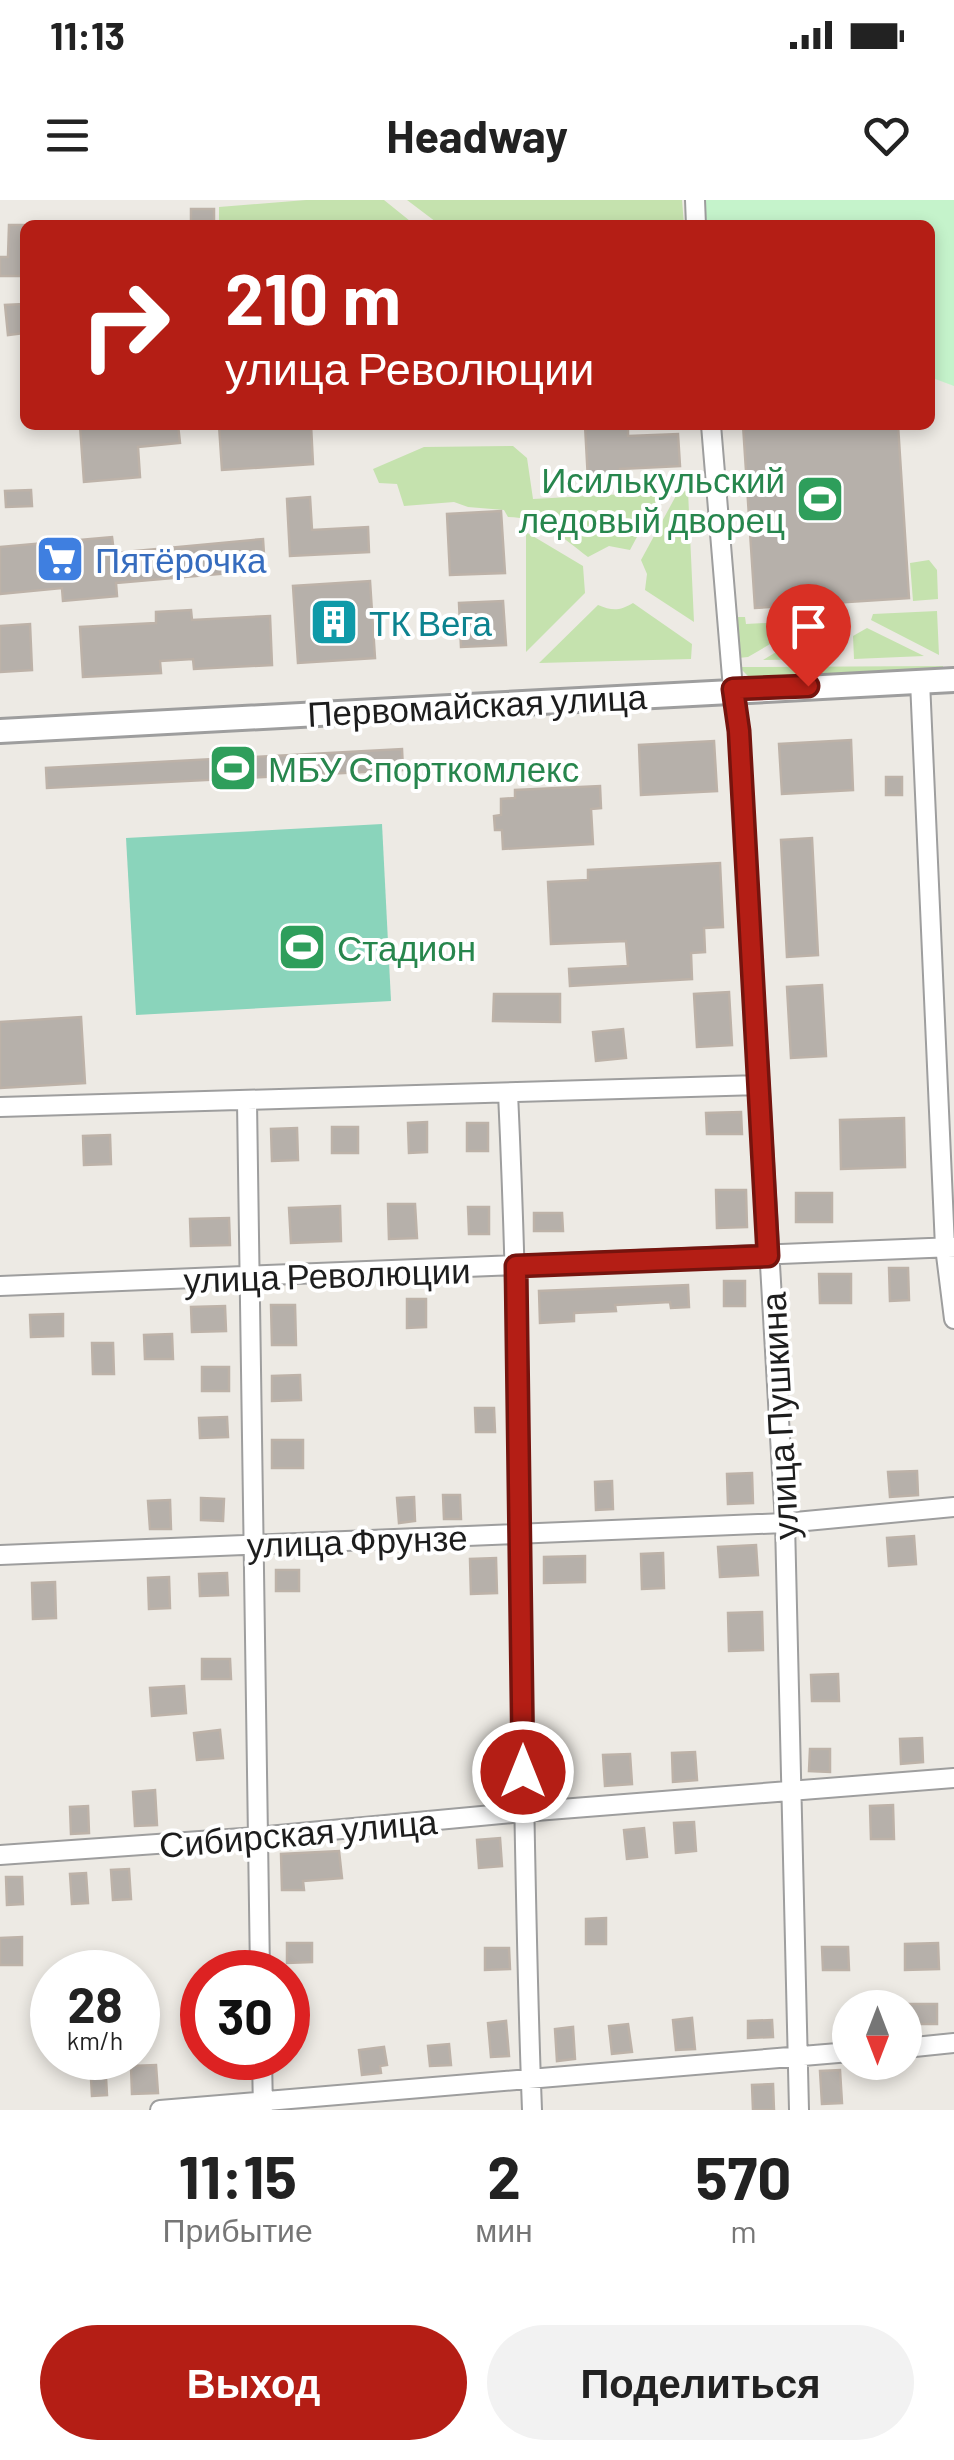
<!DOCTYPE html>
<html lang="ru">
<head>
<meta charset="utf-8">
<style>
	:root { --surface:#fff; --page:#f2f2f2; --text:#222; --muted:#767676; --accent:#b41e15 }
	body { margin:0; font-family:Barlow,sans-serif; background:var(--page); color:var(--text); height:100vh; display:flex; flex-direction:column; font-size:38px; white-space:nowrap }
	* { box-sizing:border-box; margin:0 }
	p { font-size:32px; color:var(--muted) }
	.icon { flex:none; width:55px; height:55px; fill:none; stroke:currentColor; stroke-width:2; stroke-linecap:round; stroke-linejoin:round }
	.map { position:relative; height:1910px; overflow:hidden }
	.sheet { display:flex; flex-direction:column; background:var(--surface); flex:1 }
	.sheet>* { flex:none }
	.banner { position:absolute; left:20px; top:20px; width:915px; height:210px; border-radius:15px; box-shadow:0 5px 15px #0003; background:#b41e15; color:#fff; overflow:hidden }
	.needle { width:65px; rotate:180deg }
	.tools { position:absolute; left:832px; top:1790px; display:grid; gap:20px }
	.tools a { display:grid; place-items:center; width:90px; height:90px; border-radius:50%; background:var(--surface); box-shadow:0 5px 15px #0003; font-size:50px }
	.speed { position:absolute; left:30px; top:1750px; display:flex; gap:20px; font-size:50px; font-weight:700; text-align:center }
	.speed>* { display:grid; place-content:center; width:130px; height:130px; border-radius:50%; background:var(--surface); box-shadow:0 5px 15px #0003; line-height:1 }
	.speed small { font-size:25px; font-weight:400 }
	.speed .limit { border:15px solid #d22; background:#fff; color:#111 }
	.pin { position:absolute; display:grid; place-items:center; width:85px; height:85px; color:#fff; margin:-102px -42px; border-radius:50% 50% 50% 0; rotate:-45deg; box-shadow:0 0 10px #0007 }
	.pin .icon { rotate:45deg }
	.me { position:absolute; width:110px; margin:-55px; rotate:0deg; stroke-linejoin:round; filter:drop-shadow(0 0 8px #0008) }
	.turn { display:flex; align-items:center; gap:35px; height:210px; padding:0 40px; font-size:45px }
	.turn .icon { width:130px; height:130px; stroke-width:2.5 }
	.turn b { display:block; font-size:70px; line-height:85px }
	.eta { display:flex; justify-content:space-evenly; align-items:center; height:170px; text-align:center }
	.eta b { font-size:60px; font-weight:700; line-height:70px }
	.action { display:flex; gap:20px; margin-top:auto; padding:20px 40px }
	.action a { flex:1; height:115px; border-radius:60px; background:var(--accent); color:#fff; font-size:40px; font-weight:700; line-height:115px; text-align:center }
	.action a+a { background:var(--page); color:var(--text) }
	.status { display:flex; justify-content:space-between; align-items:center; height:70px; padding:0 50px; background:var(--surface); direction:ltr }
	.status svg { height:28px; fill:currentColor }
	header { display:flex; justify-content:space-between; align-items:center; height:130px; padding:0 40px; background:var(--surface); font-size:45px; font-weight:700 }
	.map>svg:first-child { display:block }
	.grass { fill:#c5e2ae }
	.park { fill:#c5f3cb }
	.pitch { fill:#8ad4bb }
	.building { fill:#b6b0aa; stroke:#bdb2a8; stroke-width:2.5 }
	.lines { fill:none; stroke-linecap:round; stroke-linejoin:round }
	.minor-casing { stroke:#9e9e9e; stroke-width:22 }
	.tertiary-casing { stroke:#9e9e9e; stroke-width:28 }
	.minor { stroke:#fff; stroke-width:18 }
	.tertiary { stroke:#fff; stroke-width:22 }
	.route-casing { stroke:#75140e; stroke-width:25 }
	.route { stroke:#b41e15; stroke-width:18 }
	.labels { text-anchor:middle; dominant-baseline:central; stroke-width:8; stroke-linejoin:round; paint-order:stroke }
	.leisure-label { font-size:35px; fill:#27864d; stroke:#fff; text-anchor:start }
	.shop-label { font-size:35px; fill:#366cbe; stroke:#fff; text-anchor:start }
	.culture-label { font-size:35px; fill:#0d838f; stroke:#fff; text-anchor:start }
	.street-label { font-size:35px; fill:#1d1d1d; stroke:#fff }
</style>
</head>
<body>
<div class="status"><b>11:13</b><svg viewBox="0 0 49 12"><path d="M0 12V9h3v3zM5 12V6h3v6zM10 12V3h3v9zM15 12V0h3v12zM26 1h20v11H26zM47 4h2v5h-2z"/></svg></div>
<header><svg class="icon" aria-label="menu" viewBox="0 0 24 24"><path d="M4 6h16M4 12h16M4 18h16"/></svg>Headway<svg class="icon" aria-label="heart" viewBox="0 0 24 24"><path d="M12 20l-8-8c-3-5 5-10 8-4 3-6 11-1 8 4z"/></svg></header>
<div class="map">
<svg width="954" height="1910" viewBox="0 0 954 1910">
	<rect width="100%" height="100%" fill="#edeae4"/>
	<!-- grass -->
	<path class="grass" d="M306,0H384L415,25H219V7Z
		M407,0H682L684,25H440Z
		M513,246L527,258L533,299L661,292L630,350L609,346L588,357C563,338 541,317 508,317L504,310L468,307L454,302L404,306L397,284L379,283L373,269L424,247Z
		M688,291L694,422L645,390L647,374L641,360L678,292Z
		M526,332L583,366L585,393L526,452Z
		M929,360L937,370L938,399L913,401L910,363Z
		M633,403L692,444L691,459L539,463L598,405C612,411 620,411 633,403Z
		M937,411L939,455L871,420L873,414Z
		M734,417H745L746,424L801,421L803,425L748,457L738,458Z
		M867,428L924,456L854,459L853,436Z
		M809,432L829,439L830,459L763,460Z
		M943,466V472L753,481L739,467Z"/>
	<!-- park -->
	<path class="park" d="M704,0H954V186L930,177V25H707Z"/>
	<!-- pitch -->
	<path class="pitch" d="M382,624L391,801L136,815L126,638Z"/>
	<!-- building -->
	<path class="building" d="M191,9H214V25H191Z
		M9,25H25V76H0V57H8Z
		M23,104L25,133L8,135L5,105Z
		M80,225H178L180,243L138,247L140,277L84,282Z
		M219,225H311L313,264L222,270Z
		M585,225H628V236L678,234L680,266L620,269L621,279L588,280Z
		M743,225H898L909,398L755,408Z
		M31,290L32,306L6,307L5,291Z
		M310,297L312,330L368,327L369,352L290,356L287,299Z
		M501,311L505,373L450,375L447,314Z
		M112,337L114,353L263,339L265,370L116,383L117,396L63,401L62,388L0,394V347Z
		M370,381L375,458L298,463L293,386Z
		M503,401L506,445L461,447L459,403Z
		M191,410L192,420L270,416L272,465L194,469L193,459L160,461L161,473L83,477L80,427L156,423V412Z
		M30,424L32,470L0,472V426Z
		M851,540L853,590L782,594L779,544Z
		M714,541L717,591L641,595L639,545Z
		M402,549L403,570L244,578V588L227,589L226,579L47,588L46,568Z
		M886,577H902V595H886Z
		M600,586L601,608L591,609L593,644L503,649L502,630H495L494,616L501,615V599L515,598V590Z
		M812,638L818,755L787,757L781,640Z
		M720,663L723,727L704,728L705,752L691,753L692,779L570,786L569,769L628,766L626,741L551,744L548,682L588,680V670Z
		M822,785L826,856L791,858L787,787Z
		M729,792L732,845L697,847L694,794Z
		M494,794H560V822L493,821Z
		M81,817L85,883L0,888V822Z
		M623,829L626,858L596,861L593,832Z
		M741,912L742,934H707L706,913Z
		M904,918L905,967L841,969L840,920Z
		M427,922V952L409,953L408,923Z
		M467,923H488V951H467Z
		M332,927H358V953H332Z
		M297,928L298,960L272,961L271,929Z
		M110,935L111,964L84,965L83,936Z
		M716,990H746L747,1027L717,1028Z
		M796,993H832V1022H796Z
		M388,1004H415L417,1038L389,1039Z
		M340,1006L341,1041L291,1043L289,1008Z
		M468,1007H489V1034H469Z
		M534,1013H562L563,1031H534Z
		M229,1018L230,1045L191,1046L190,1019Z
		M889,1068H908L909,1100L890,1101Z
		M819,1074H851V1103H820Z
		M724,1081H745V1106H724Z
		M688,1085L689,1107L671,1108L670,1102L615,1105L616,1111L574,1113V1121L540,1123L539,1091Z
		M407,1099H426V1127L407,1128Z
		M271,1105H295L296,1145H272Z
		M225,1106L226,1131L192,1132L191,1107Z
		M63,1114V1136L31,1137L30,1115Z
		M172,1134L173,1159H145L144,1135Z
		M92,1143H113L114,1174H93Z
		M202,1167H229V1191H202Z
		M300,1175L301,1200L272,1201V1176Z
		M475,1208H494L495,1232H476Z
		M227,1217L228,1237L200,1238L199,1218Z
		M272,1240H303V1268H272Z
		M917,1271L918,1295L890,1297L888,1272Z
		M752,1273L753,1303L728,1304L727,1274Z
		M612,1281L613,1309L596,1310L595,1282Z
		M443,1295H460L461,1319H444Z
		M414,1297L415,1321L399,1323L397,1298Z
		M201,1298L224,1299L223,1321L201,1320Z
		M170,1300L171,1329H150L148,1301Z
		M914,1336L916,1364L889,1366L887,1338Z
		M756,1345L758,1375L720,1377L718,1347Z
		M663,1353L664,1388L642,1389L641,1354Z
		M585,1356V1382L544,1383V1357Z
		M496,1358L497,1393L471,1394L470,1359Z
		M276,1370H299V1391H276Z
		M227,1373L228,1395L200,1396L199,1374Z
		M169,1377L170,1408L149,1409L148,1378Z
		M55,1382L56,1418L33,1419L32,1383Z
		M762,1412L763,1450L729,1451L728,1413Z
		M202,1459H230L231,1479H202Z
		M838,1474L839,1501H812L811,1475Z
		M184,1486L186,1513L152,1516L150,1488Z
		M220,1530L223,1558L197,1560L194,1533Z
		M922,1538L923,1562L901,1564L900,1539Z
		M810,1549H830V1572L809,1571Z
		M695,1552L697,1580L673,1582L672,1553Z
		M630,1554L632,1584L605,1586L603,1555Z
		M155,1590L157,1625L135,1626L133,1592Z
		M893,1605L894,1639H871L870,1606Z
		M88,1606L89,1633L71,1634L70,1607Z
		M694,1622L696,1651L676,1653L674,1623Z
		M644,1628L647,1657L627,1659L624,1630Z
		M500,1638L502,1666L479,1668L477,1640Z
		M339,1651L342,1678L303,1681L304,1690H282L281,1654Z
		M129,1669L131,1699L113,1700L111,1670Z
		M86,1673L88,1703L72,1704L70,1674Z
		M6,1677H22L23,1704L7,1705Z
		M606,1718V1744H586V1719Z
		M22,1737V1765H0V1738Z
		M287,1743H312V1762L287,1763Z
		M938,1743L939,1769L905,1770V1744Z
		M822,1747H848L849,1770H823Z
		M485,1748H509L510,1769L485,1770Z
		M909,1804H937V1824H909Z
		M692,1818L695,1849L676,1850L673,1820Z
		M772,1820L773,1837L748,1838V1821Z
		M506,1821L509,1856L491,1857L488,1823Z
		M628,1824L632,1852L612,1854L609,1826Z
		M573,1827L575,1859L557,1861L555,1829Z
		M449,1844L451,1865L430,1866L428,1846Z
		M384,1847L387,1865L380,1866L381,1873L362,1875L359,1850Z
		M90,1860H105L107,1895L92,1896Z
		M156,1865L158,1893L132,1894L131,1866Z
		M840,1870L842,1903L822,1904L820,1871Z
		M773,1884L774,1910H753L752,1885Z"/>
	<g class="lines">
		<!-- minor casing -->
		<g class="minor-casing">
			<path id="minor" d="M695,0L696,25
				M711,225L733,489L739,531L785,1323L799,1910
				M920,481L945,1047L954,1119
				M508,893C524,1232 519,1571 532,1910
				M247,902L260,1772
				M0,907L760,885
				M0,1086L954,1047
				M0,1355L785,1323L954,1307
				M0,1655L257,1637L523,1612L954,1578
				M905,1848L954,1843
				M262,1858L263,1910
				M160,1910L850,1852"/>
		</g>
		<!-- tertiary casing -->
		<g class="tertiary-casing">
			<path id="tertiary" d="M0,531L954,480"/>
		</g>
		<!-- minor -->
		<use href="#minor" class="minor"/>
		<!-- tertiary -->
		<use href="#tertiary" class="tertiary"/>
	</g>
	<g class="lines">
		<!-- route casing -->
		<g class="route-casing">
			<path id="route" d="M523,1572L516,1066L768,1056L739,531L733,489L808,486"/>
		</g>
		<!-- route -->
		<use href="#route" class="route"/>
	</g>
	<!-- icons -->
	<defs>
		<g id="stadium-square" transform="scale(2.5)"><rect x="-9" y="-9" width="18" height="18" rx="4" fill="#2e9e5b" stroke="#fff"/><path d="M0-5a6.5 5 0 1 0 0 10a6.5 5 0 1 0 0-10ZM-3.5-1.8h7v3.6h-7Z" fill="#fff"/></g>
		<g id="supermarket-square" transform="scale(2.5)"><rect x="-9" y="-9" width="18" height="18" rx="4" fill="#3f7fe0" stroke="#fff"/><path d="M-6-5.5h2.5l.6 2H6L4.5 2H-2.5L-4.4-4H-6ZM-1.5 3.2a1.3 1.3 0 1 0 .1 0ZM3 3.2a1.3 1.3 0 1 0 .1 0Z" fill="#fff"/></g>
		<g id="building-square" transform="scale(2.5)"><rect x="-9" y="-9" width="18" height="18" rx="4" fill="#0f9aa8" stroke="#fff"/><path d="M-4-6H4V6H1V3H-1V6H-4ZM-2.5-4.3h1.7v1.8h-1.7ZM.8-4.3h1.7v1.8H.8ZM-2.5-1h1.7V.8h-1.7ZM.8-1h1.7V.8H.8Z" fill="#fff"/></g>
	</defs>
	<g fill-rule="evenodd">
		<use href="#stadium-square" x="820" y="299"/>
		<use href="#supermarket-square" x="60" y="359"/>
		<use href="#building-square" x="334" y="422"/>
		<use href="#stadium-square" x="233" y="568"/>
		<use href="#stadium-square" x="302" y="747"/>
	</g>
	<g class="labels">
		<!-- leisure labels -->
		<g class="leisure-label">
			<text x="785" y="279" text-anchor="end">Исилькульский<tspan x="785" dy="40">ледовый дворец</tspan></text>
			<text x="268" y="568">МБУ Спорткомлекс</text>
			<text x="337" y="747">Стадион</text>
		</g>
		<!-- shop labels -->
		<g class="shop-label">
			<text x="95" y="359">Пятёрочка</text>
		</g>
		<!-- culture labels -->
		<g class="culture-label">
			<text x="369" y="422">ТК Вега</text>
		</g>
		<!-- street labels -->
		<g class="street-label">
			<text transform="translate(477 504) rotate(-3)">Первомайская улица</text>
			<text transform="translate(327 1074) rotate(-2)">улица Революции</text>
			<text transform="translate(778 1216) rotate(-93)">улица Пушкина</text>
			<text transform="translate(357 1340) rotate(-2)">улица Фрунзе</text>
			<text transform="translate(298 1632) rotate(-5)">Сибирская улица</text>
		</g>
	</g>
</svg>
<div class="tools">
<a><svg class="needle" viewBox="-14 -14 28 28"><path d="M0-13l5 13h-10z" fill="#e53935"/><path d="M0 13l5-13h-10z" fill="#767676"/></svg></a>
</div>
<div class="speed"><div>28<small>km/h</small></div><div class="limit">30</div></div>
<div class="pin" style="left:808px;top:486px;background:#d93025"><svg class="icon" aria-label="arrive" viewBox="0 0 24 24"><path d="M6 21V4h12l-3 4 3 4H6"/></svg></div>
<svg class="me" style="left:523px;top:1572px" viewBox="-20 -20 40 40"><circle r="17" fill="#b41e15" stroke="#fff" stroke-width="3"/><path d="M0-11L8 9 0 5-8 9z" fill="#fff"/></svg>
<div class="banner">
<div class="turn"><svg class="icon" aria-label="right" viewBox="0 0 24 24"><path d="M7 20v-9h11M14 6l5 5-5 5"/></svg><div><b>210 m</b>улица Революции</div></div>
</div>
</div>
<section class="sheet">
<div class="eta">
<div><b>11:15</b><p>Прибытие</p></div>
<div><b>2</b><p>мин</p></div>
<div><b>570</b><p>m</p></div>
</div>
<div class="action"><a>Выход</a><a>Поделиться</a></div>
</section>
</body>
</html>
